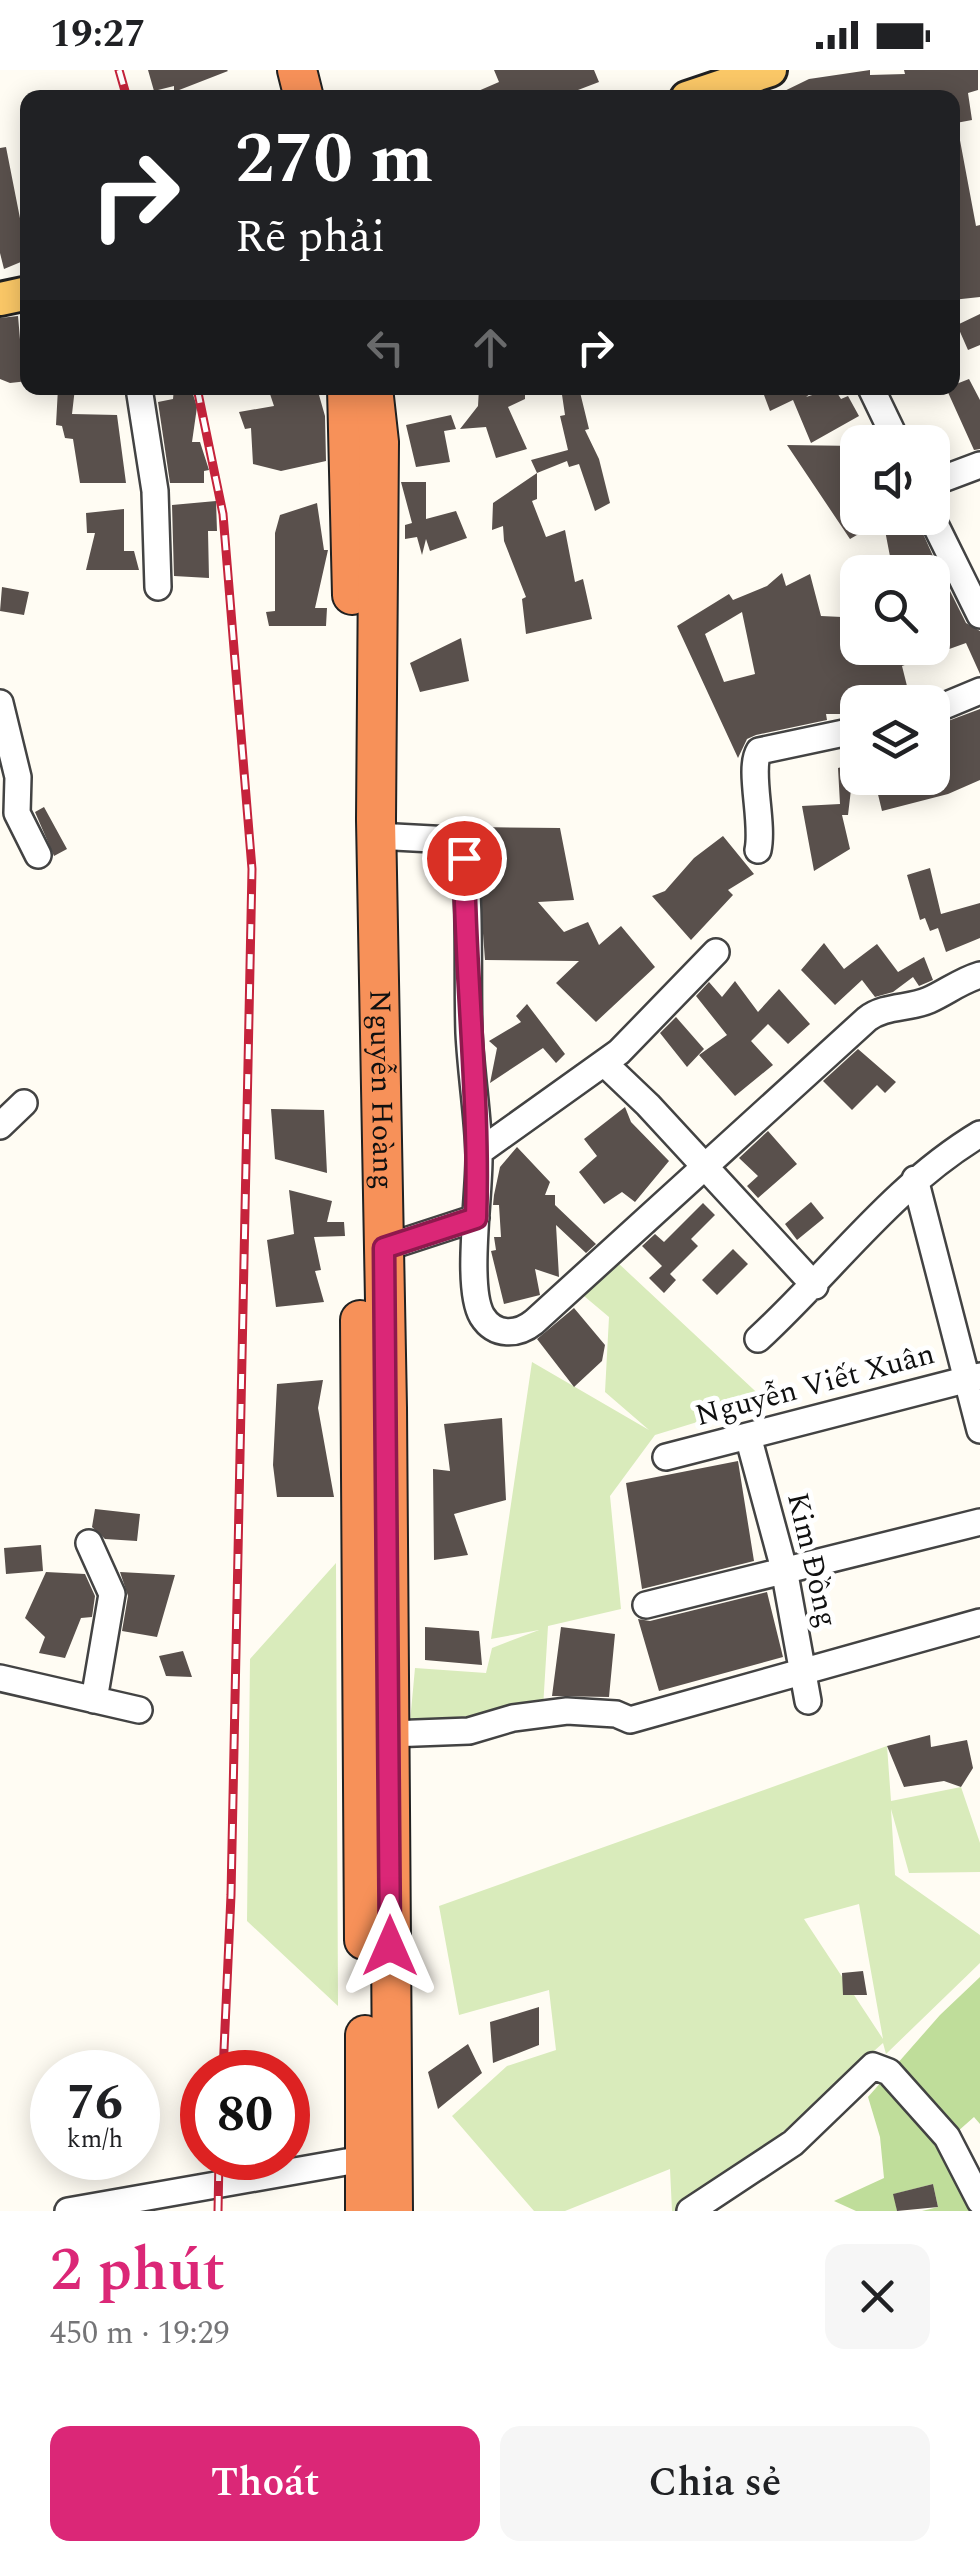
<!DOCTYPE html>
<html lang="vi">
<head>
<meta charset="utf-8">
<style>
	:root { --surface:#fff; --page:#f6f6f6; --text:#202124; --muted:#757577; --accent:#db2777 }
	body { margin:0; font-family:Spectral,serif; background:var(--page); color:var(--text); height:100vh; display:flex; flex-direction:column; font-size:38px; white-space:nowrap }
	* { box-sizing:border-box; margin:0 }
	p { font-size:32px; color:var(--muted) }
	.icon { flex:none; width:55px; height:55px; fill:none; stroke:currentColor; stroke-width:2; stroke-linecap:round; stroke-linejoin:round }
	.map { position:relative; height:2141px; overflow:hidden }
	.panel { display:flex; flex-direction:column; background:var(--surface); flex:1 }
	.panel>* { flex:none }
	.banner { position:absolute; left:20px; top:20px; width:940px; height:305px; border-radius:20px; box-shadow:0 5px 25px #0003; background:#202124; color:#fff; overflow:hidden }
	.fabs { position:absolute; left:840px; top:355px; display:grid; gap:20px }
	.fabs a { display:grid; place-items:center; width:110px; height:110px; border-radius:20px; background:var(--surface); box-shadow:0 5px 25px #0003; font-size:50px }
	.speed { position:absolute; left:30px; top:1980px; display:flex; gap:20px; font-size:50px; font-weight:700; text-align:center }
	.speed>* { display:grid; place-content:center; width:130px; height:130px; border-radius:50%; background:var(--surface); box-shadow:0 5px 25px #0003; line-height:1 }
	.speed small { font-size:25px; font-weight:400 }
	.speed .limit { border:15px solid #d22; background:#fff; color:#111 }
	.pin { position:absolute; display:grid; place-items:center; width:85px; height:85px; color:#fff; margin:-42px; border:5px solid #fff; border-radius:50%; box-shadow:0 2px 10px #0007 }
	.me { position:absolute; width:110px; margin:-55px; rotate:0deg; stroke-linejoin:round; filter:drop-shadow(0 0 8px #0008) }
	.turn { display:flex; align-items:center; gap:35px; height:210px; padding:0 50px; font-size:45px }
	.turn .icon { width:130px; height:130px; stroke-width:2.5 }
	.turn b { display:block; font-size:70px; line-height:85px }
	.lanes { display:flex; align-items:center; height:95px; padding:0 50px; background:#0003; justify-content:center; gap:50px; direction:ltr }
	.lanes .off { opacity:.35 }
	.round { display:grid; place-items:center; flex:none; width:105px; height:105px; border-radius:20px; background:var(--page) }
	.overview { display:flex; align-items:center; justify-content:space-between; height:170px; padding:0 50px }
	h1 { font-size:60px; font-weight:600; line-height:75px; color:var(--accent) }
	.action { display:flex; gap:20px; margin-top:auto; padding:20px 50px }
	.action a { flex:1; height:115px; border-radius:20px; background:var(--accent); color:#fff; font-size:40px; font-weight:600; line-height:115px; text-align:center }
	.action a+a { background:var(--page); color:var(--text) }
	.status { display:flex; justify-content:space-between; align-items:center; height:70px; padding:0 50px; background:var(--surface); direction:ltr }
	.status svg { height:28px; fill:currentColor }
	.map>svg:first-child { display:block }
	.green { fill:#d9ebbb; fill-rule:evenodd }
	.forest { fill:#bfdd9a }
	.building { fill:#59504c; fill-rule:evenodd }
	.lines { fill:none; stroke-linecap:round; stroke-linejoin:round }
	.minor-casing { stroke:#434343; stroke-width:30 }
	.major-casing { stroke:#212121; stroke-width:38 }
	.highway-casing { stroke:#212121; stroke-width:42 }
	.minor { stroke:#fff; stroke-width:25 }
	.major { stroke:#fbc867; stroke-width:32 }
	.highway { stroke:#f79159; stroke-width:38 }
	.rail-casing { stroke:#c5233b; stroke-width:9 }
	.rail { stroke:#fff; stroke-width:5; stroke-dasharray:15; stroke-linecap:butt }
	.route-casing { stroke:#8e194d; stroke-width:25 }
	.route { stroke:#db2777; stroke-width:18 }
	.labels { text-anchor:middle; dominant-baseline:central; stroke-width:10; stroke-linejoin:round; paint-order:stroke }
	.street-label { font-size:30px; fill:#101010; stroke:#fff }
</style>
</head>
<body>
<div class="status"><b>19:27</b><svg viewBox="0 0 49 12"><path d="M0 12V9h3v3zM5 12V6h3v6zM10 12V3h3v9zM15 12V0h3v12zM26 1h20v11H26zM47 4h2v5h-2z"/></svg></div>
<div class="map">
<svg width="980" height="2141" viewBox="0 0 980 2141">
	<rect width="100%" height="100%" fill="#fffcf3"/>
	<!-- green -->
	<path class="green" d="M617,1192L766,1331L655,1365L610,1426L621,1539L548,1556L543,1638L410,1652L415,1598L486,1603L492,1578L539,1560L491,1569L532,1292L649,1360L605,1322L609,1247L584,1226Z
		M336,1493L338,1936L247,1851L250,1589Z
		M887,1676L891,1731L961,1717L980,1773V1802L909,1803L891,1739L895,1805L980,1865V1893L886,1984L883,1973L694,2141H672L670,2099L565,2141H534L452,2046L507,1996L556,1980L549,1920L459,1945L439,1836ZM859,1834L883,1969L804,1849Z"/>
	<!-- forest -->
	<path class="forest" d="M980,1907V2054L974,2047L957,2062L980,2141H922L938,2137L933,2114L894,2124L897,2141H856L834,2131L884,2108L880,2067L868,2027L940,1945Z"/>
	<!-- building -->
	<path class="building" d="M148,0H227L228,1L174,22V16L154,21Z
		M494,0H594L599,12L557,28L553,22L462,28L499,12Z
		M870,0V5L905,4L904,0H978V20L968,23L972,50L956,53L952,28H770L809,9Z
		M959,65L976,156L980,155V227L952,230V154L958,153L952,134V66Z
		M6,77L28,189L4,199L0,183V78Z
		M980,244V275L968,280L957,255Z
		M18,246L21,281L28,280V311L10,313L0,309V248Z
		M969,309L980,330V379L974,380L946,318Z
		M58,318H75L72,344L117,345L126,413H80L73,369L65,368L62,356L56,355Z
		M174,318H191L197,337L192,372H200L209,400L204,401V413H170L158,332L173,329Z
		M268,318H317L325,346L326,391L281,401L253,394L251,358L245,359L239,342L274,336Z
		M479,318H525V329L508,337L527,379L496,388L486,357L460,359L478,336Z
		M561,318H579L589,359L585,360L599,389L610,433L595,441L579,394L569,397L567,391L537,403L531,390L568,380L560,346L565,345Z
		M779,318H818L806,327L834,318L841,329L848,326L859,346L811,373L793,330L770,341L764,325Z
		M451,345L456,359L444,361L450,392L416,397L406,355Z
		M787,375L858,376V448H916L937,495L919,502H893L883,450L850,469Z
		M537,403V429L532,431L546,467L565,460L575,512L583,509L592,549L526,564L522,529L526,527L504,471L503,456L492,460L493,433Z
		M401,412H426V449L456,441L467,468L430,481L426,469L422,485L417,467L405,469V455L412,453Z
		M216,431L217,461H208L209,508L174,506L172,435Z
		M317,433L324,480H328L315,538H327L326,556H269L266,542L275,541V463L280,445Z
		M124,439V481H134L139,500H86L95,463H87L86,443Z
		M782,503L786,516L810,504L821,546L842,547L847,579L932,578V519L947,515L966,553L980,561V604L966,573L902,596L911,632H858V644H826L827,650L756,665L747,669L738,688L677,556L729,524L733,530L767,516ZM742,542L755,604L724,612L705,564Z
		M2,517L29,522L24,545L0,541Z
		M461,568L469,611L420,622L410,593Z
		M980,639V710L948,724L882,741L874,708H945L932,657Z
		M854,694L848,745H842L850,779L814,801L802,736L840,734L838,698Z
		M44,737L67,779L54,786L35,742Z
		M475,757L560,758L574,830L538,832L564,862L588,852L599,875L621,856L655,897L596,952L556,913L579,891L485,890Z
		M723,766L754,804L728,820L733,825L691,870L652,826L665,821L694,788Z
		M930,798L941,844L980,833V868L946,882L938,858L930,861L925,848L920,850L907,805Z
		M824,873L844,899L877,874L898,902L924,887L933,910L919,916L913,907L893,922L875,927L862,910L835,935L801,900Z
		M735,911L758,942L779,919L810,954L788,974L768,954L751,971L773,995L735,1026L699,985L727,965L696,926L709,912L722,927Z
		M527,934L565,984L556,993L543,978L490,1013L497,978L489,971L521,952L516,946Z
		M676,947L704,979L687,997L660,963Z
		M858,979L896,1012L885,1023L877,1015L852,1040L823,1011Z
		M625,1037L631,1052L669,1091L635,1132L622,1122L604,1134L579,1102L597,1086L584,1069Z
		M271,1039L324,1040L327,1103L275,1089Z
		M768,1061L797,1094L758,1128L747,1116L758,1106L739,1088Z
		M517,1077L550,1112L545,1125H555V1135L596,1174L586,1183L556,1155L559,1207L535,1199L540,1225L504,1234L491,1181L496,1180L494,1167H501L499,1135H493L494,1125L500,1097Z
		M289,1120L332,1131L327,1152H344L345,1166L314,1167L321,1200L315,1201L324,1232L276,1237L267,1170L294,1164Z
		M811,1132L824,1148L797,1170L785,1154Z
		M703,1133L715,1145L691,1169L698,1176L670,1204L676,1210L664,1223L649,1208L662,1196L642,1176L655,1164L664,1172Z
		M733,1179L748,1194L717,1225L702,1210Z
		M574,1238L605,1275L602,1291L574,1317L537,1269Z
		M323,1310L318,1338L334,1427H277L273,1395L277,1314Z
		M502,1348L506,1430L454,1444L468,1485L434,1490L433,1399L450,1401L444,1354Z
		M738,1391L754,1491L642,1519L626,1413Z
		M95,1439L140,1444L137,1471L105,1469L92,1457Z
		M41,1475L43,1501L6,1504L4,1478Z
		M46,1502L85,1504L95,1526L92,1547L81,1548L65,1588L39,1583L45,1567L25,1548Z
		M120,1502L175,1505L157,1567L122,1561L128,1526Z
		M767,1522L783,1587L659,1621L638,1549L650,1551Z
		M425,1557L479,1561L482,1595L425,1590Z
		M561,1557L615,1564L609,1627L552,1626Z
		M183,1581L192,1607L166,1606L159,1586Z
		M930,1665L931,1677L967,1670L973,1698L961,1717L944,1711L904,1717L887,1676Z
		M863,1901L867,1925H843L842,1903Z
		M539,1937V1975L493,1993L490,1952Z
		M468,1974L482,2003L438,2039L428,2002Z
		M933,2114L938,2137L897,2141L893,2124Z"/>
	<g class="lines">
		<!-- minor casing -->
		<g class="minor-casing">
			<path id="minor" d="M139,318L155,421L158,517
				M871,318L897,372
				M932,413L980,395
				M932,448L980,545
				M0,633L18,707L17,743L38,785
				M932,641L980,621
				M376,766L451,770L463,778C471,838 467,902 469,963C471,1004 478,1045 479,1085C480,1122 465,1217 482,1246C495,1267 518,1265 534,1252L867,949C885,935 909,939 929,930C947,922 960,911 980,905
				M758,780C764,752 748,699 759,681L858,660
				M605,994L648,1035L815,1216
				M0,1056L24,1033
				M479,1082L619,982L716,882
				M915,1109L980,1360
				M384,1178L476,1148
				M758,1269C832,1201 893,1116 980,1064
				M748,1366L784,1499L808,1631
				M666,1387L980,1306
				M89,1473L112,1524L94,1630
				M646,1535L980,1452
				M0,1608L139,1640
				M390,1664L469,1661L513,1648L567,1641L616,1644L630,1650L980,1552
				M68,2141L363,2089
				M690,2141L793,2073L873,1996L889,2002L947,2067L980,2131"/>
		</g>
		<!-- major casing -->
		<g class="major-casing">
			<path id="major" d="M687,28L770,0
				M0,229L28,223"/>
		</g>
		<!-- highway casing -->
		<g class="highway-casing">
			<g id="highway">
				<path d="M297,0L304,28"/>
				<path d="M347,318L352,525"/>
				<path id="s1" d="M373,318L379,372L376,750L387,1338L393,2141"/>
				<path d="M360,1250L364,1870"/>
				<path d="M365,1965V2141"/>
			</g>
		</g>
		<!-- minor -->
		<use href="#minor" class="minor"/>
		<!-- major -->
		<use href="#major" class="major"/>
		<!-- highway -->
		<use href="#highway" class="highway"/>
		<!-- rail casing -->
		<g class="rail-casing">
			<path id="rail" d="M119,0L127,28
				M197,318L223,444L252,799L231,1825L223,2002
				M218,2141L219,2088"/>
		</g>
		<!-- rail -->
		<use href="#rail" class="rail"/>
	</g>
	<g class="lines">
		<!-- route casing -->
		<g class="route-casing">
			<path id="route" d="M390,1876L384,1178L476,1148C480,1029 465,908 464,788"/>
		</g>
		<!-- route -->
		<use href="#route" class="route"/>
	</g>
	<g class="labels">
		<!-- street labels -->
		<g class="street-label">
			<text stroke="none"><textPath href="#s1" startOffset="702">Nguyễn Hoàng</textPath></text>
			<text transform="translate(815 1315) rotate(-15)">Nguyễn Viết Xuân</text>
			<text transform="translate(812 1490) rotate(77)">Kim Đồng</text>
		</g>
	</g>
</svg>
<div class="fabs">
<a><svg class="icon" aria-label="sound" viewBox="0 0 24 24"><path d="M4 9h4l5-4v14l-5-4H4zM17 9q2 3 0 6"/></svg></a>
<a><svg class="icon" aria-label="search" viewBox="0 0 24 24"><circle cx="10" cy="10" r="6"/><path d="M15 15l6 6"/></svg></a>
<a><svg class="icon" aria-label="layers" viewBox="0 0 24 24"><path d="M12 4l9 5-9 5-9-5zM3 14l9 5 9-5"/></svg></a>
</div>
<div class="speed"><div>76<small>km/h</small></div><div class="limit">80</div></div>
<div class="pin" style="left:464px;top:788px;background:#d93025"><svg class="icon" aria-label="arrive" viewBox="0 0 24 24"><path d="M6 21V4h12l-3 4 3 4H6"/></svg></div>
<svg class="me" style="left:390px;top:1876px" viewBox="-20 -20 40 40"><path d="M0-17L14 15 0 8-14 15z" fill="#db2777" stroke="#fff" stroke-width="4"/></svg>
<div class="banner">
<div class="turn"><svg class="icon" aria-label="right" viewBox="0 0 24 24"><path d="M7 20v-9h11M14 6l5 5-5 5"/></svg><div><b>270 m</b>Rẽ phải</div></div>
<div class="lanes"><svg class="icon off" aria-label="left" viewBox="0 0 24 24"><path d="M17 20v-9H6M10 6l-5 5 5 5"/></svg><svg class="icon off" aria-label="ahead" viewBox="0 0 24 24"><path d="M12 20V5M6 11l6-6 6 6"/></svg><svg class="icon" aria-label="right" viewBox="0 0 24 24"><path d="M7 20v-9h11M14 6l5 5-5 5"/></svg></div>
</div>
</div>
<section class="panel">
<div class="overview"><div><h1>2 phút</h1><p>450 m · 19:29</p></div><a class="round"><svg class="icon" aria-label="close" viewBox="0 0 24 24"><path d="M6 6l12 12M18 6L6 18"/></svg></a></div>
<div class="action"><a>Thoát</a><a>Chia sẻ</a></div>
</section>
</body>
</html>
